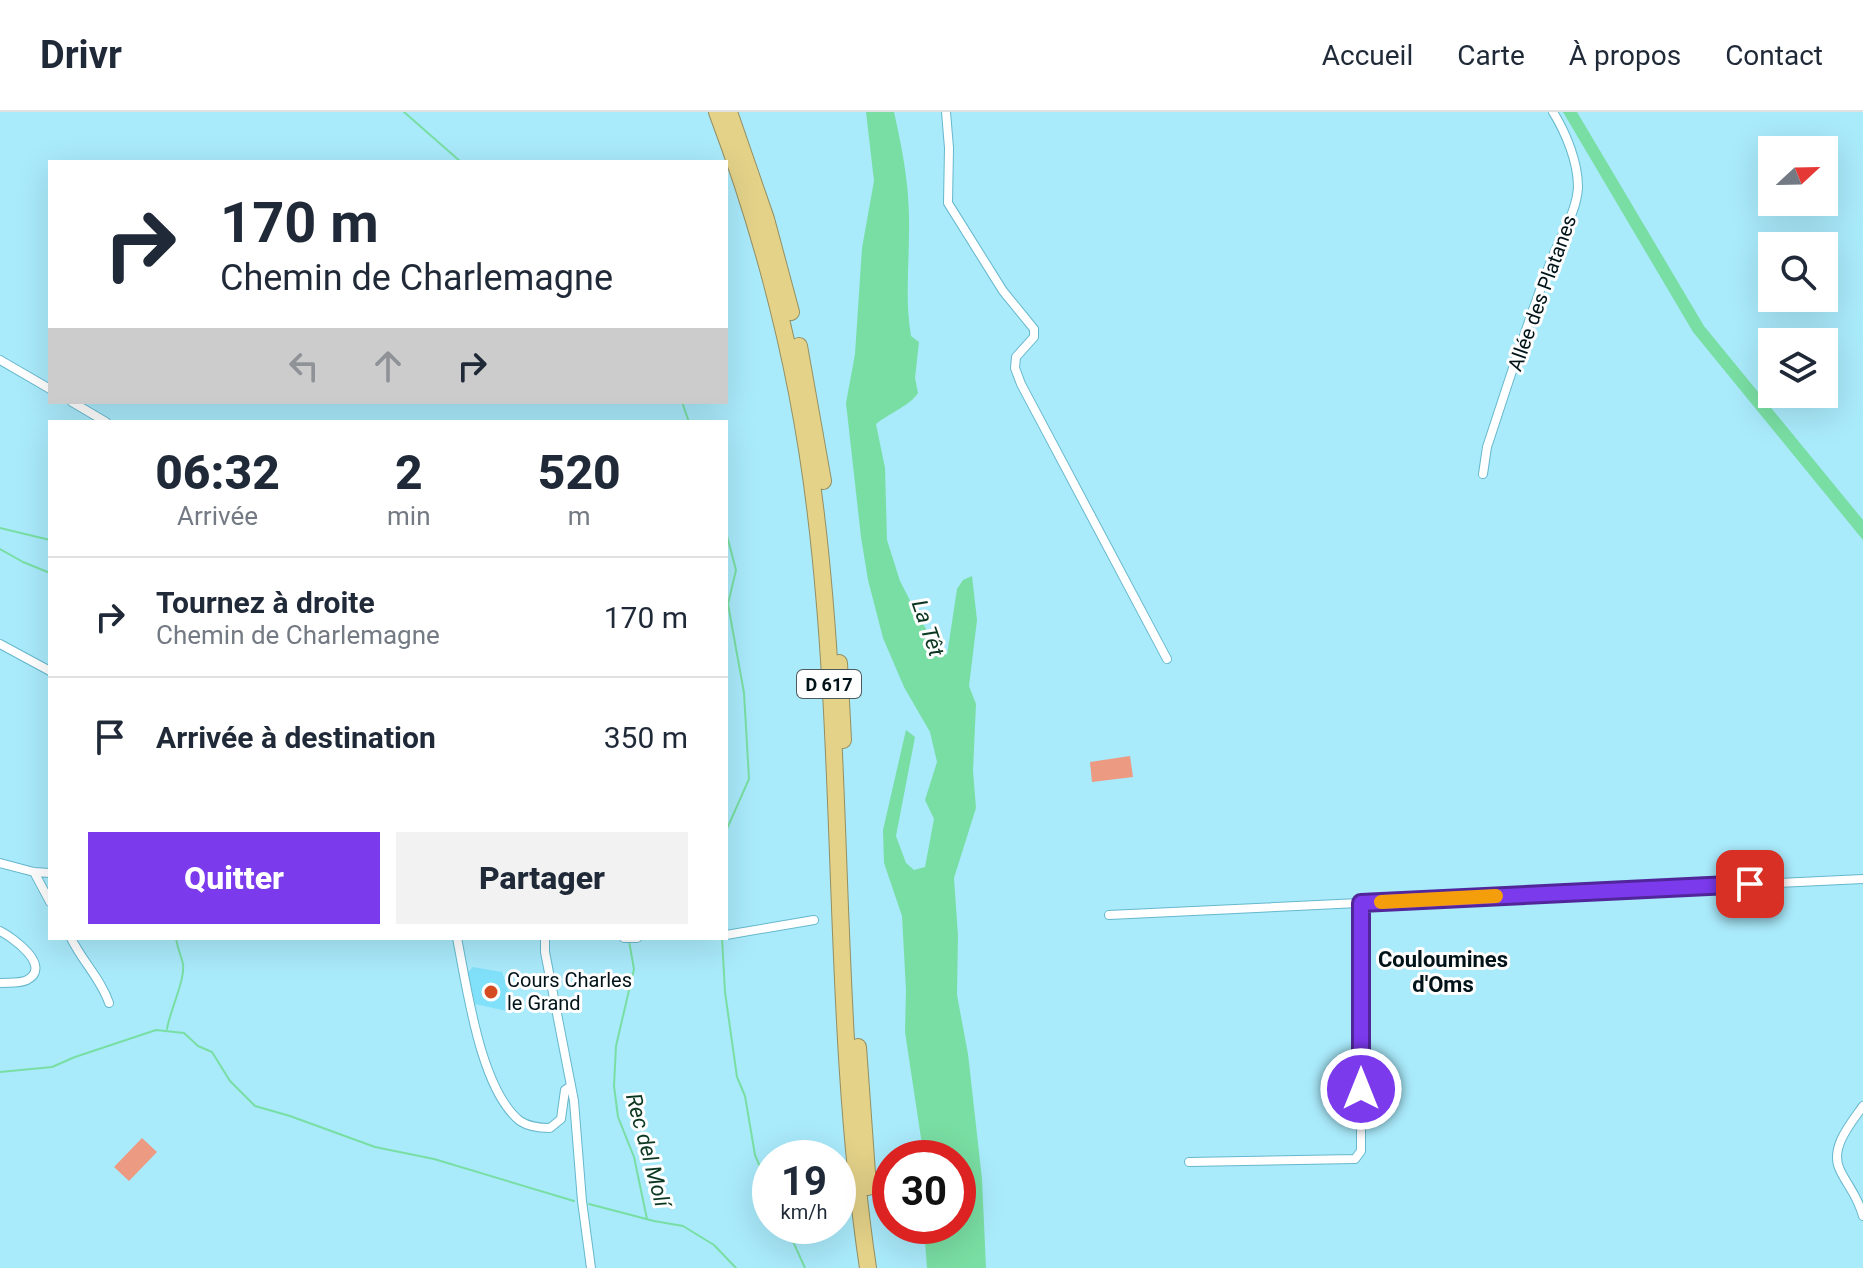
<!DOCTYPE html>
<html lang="fr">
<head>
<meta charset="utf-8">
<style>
	:root { --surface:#fff; --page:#f2f2f3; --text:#1f2937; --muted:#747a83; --line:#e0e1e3; --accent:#7c3aed }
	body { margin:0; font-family:Roboto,sans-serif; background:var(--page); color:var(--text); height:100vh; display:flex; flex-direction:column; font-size:30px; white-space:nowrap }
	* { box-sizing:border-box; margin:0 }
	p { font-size:26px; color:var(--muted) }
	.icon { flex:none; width:44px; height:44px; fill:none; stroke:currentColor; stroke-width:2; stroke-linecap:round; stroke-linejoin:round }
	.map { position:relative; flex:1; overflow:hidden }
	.panel { position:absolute; left:48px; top:308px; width:680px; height:520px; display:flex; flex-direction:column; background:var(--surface); border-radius:0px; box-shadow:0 8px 32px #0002 }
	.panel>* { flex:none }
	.top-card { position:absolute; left:48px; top:48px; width:680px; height:244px; border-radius:0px; box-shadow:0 8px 32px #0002; background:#fff; color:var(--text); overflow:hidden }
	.needle { width:52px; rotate:68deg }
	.buttons { position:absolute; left:1758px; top:24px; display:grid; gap:16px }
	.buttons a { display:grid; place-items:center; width:80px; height:80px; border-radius:0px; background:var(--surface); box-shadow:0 8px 32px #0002; font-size:40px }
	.speed { position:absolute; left:752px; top:1028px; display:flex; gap:16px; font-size:40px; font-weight:700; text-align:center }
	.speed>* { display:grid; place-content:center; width:104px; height:104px; border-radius:50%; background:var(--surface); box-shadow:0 8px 32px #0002; line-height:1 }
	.speed small { font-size:20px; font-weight:400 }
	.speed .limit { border:12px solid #d22; background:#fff; color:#111 }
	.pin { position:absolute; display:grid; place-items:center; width:68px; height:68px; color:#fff; margin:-34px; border-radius:16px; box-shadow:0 4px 12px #0006 }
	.me { position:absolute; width:88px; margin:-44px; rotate:0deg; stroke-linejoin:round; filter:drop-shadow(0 0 6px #0008) }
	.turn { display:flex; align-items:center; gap:28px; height:168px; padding:0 40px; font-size:36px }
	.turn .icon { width:104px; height:104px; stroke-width:2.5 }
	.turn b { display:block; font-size:56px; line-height:68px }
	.lanes { display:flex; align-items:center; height:76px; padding:0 40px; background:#0003; justify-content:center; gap:40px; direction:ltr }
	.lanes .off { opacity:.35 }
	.eta { display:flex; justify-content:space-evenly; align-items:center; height:136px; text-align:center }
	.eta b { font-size:48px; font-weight:800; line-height:56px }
	.cta { display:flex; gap:16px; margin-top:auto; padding:16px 40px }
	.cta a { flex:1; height:92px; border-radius:0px; background:var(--accent); color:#fff; font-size:32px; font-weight:800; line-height:92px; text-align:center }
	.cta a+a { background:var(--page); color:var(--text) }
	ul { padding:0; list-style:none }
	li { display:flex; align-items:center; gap:24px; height:120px; padding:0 40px; border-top:2px solid var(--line) }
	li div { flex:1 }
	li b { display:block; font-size:30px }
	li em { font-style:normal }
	header { display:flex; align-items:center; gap:48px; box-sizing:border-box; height:112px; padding:0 40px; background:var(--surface); border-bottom:2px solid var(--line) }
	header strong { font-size:38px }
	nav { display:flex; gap:44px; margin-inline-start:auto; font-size:28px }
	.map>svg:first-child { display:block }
	.built { fill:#82e1fa }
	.green { fill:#ed9a82 }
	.water { fill:#79dea3 }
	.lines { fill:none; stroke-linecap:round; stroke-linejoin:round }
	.stream { stroke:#79dea3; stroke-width:2 }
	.street-casing { stroke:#66b8cd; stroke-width:10 }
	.highway-casing { stroke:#948f62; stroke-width:18 }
	.street { stroke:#fff; stroke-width:8 }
	.highway { stroke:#e4d289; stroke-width:16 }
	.route-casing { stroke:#51269a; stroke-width:20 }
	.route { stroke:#7c3aed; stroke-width:14 }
	.slow { stroke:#f59e0b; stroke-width:14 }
	.poi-dot { fill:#d54c23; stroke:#fefefe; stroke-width:3 }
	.labels { text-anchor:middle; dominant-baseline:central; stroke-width:6; stroke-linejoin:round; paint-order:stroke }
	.shield { fill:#fefefe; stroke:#4c5a5e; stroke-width:2 }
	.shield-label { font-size:18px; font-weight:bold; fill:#001319 }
	.street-label { font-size:20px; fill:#001319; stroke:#fefefe }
	.poi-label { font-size:20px; fill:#001319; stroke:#fefefe; text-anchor:start }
	.water-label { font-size:22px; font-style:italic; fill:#0b3720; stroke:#fefefe }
	.neighbourhood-label { font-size:22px; font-weight:bold; fill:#001319; stroke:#fefefe }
</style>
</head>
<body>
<header>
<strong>Drivr</strong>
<nav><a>Accueil</a><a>Carte</a><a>À propos</a><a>Contact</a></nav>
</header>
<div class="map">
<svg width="1863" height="1156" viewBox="0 0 1863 1156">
	<rect width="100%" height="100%" fill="#a9eafb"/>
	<!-- built -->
	<path class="built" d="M473,855L502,860L516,901L475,892L468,860Z"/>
	<!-- green -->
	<path class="green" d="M1130,644L1133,665L1092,670L1090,650Z
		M142,1026L157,1040L129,1069L114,1055Z"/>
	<!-- water -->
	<path class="water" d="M866,0H894C903,40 910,77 909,118C909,155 905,188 911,224L919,230L915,266L918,281C911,293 888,302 876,312L885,356L887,428L900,469L917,502L940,540L947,543L957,477L963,468L972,464L977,508L969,574L976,592L973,659L976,696L954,766L958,824L957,883L968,942L982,1067L986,1156H927L924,1114H958V1046H924L905,920L906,878L902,804L884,751L883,718L906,618L915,625L896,724L906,751L914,758L925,755L934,707L925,688L937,650L930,620L904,575L883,526L868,468L861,425L846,291L855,242L862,136L874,69Z
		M1563,0H1577L1704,214L1863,408V428L1693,220Z"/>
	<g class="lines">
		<!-- stream -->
		<path class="stream" d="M404,0L461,50
			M682,290L689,310
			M0,416L50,428
			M726,420L736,458L728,492L744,581L749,667L726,719
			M0,437L23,450L50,461
			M722,826L725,880L737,965L745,984L755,1043L770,1078
			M629,829L634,857L616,934L614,974L618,1005L634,1045L647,1107
			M167,917C170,898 185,869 183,852C181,843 177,835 176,826
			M0,960L52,955L75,945L156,918L184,921L198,934L212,940L230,969L255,994L290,1004L375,1035L434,1047L574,1089
			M589,1092L654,1109L683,1114L714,1133L736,1156
			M786,1114L805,1156"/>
		<!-- street casing -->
		<g class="street-casing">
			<path id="street" d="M946,0L949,36L948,91L1003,179L1034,217V225L1016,245L1015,256L1021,272L1167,547
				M0,248L50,277
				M72,290L106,310
				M1483,362L1487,335C1508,272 1528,207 1553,144C1561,123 1577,99 1578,75C1578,50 1566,21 1553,0
				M0,532L50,559
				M0,751L34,760L50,761
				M34,760L50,790
				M1109,803L1863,767
				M0,819C12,825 53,854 27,868C19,872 8,870 0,871
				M726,823L814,808
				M71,826C82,849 101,867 109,891
				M457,826C467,875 480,977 520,1009C529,1015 540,1016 550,1016L561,1007L565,978L571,974
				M545,826V840L574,989L582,1089L591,1156
				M624,826H637
				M1863,994C1851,1011 1829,1036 1840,1058C1848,1075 1857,1082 1863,1104
				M1189,1050L1355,1047L1361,1039V791"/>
		</g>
		<!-- highway casing -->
		<g class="highway-casing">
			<path id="highway" d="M717,0C766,130 800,266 816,403C846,653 831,907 868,1156
				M729,0L766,107L791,200
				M799,234L823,369
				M839,551L843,628
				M858,935L868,1075"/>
		</g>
		<!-- street -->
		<use href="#street" class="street"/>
		<!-- highway -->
		<use href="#highway" class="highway"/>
	</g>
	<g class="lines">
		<!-- route casing -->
		<g class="route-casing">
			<path id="route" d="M1361,977V791L1750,772"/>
		</g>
		<!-- route -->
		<use href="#route" class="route"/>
		<!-- slow -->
		<path class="slow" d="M1381,790L1496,784"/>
	</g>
	<!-- markers -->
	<circle class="poi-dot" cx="491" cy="880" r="8"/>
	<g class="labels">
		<!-- shield labels -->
		<rect class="shield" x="797" y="558" width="64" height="28" rx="6"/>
		<g class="shield-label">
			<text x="829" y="572">D 617</text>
		</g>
		<!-- street labels -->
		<g class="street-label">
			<text transform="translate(1542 181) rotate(-70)">Allée des Platanes</text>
		</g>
		<!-- poi labels -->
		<g class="poi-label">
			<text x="507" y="868">Cours Charles<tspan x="507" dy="23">le Grand</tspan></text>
		</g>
		<!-- water labels -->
		<g class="water-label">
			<text transform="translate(928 516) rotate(71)">La Têt</text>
			<text transform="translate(648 1038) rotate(75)">Rec del Molí</text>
		</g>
		<!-- neighbourhood labels -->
		<g class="neighbourhood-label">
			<text x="1443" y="847">Couloumines<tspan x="1443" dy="25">d'Oms</tspan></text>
		</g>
	</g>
</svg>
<div class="buttons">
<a><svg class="needle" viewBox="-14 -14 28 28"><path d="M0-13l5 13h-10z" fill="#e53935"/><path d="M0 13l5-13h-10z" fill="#747a83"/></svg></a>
<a><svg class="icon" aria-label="search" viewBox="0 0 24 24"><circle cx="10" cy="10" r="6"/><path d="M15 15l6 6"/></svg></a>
<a><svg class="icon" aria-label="layers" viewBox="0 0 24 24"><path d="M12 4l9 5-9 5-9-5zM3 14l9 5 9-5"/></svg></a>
</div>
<div class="speed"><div>19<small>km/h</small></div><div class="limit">30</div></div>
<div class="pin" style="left:1750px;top:772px;background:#d93025"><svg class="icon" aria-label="arrive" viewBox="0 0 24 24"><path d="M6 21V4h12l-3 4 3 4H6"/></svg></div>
<svg class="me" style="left:1361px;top:977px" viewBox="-20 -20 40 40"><circle r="17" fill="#7c3aed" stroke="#fff" stroke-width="3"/><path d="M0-11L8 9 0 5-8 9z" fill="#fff"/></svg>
<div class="top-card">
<div class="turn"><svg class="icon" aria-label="right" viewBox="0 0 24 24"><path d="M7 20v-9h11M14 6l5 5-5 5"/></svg><div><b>170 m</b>Chemin de Charlemagne</div></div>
<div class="lanes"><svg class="icon off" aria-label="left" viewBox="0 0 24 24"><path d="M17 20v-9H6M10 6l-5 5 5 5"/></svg><svg class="icon off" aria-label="ahead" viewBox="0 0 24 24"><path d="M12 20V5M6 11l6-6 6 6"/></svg><svg class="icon" aria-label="right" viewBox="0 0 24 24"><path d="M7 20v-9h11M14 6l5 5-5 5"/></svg></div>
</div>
<section class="panel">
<div class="eta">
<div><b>06:32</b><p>Arrivée</p></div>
<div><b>2</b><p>min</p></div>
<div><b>520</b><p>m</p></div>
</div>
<ul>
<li><svg class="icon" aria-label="right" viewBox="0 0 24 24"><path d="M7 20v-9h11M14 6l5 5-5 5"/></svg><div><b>Tournez à droite</b><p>Chemin de Charlemagne</p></div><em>170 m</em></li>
<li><svg class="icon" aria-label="arrive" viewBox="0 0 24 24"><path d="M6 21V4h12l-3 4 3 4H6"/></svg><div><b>Arrivée à destination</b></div><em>350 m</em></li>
</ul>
<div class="cta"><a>Quitter</a><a>Partager</a></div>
</section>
</div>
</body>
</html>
